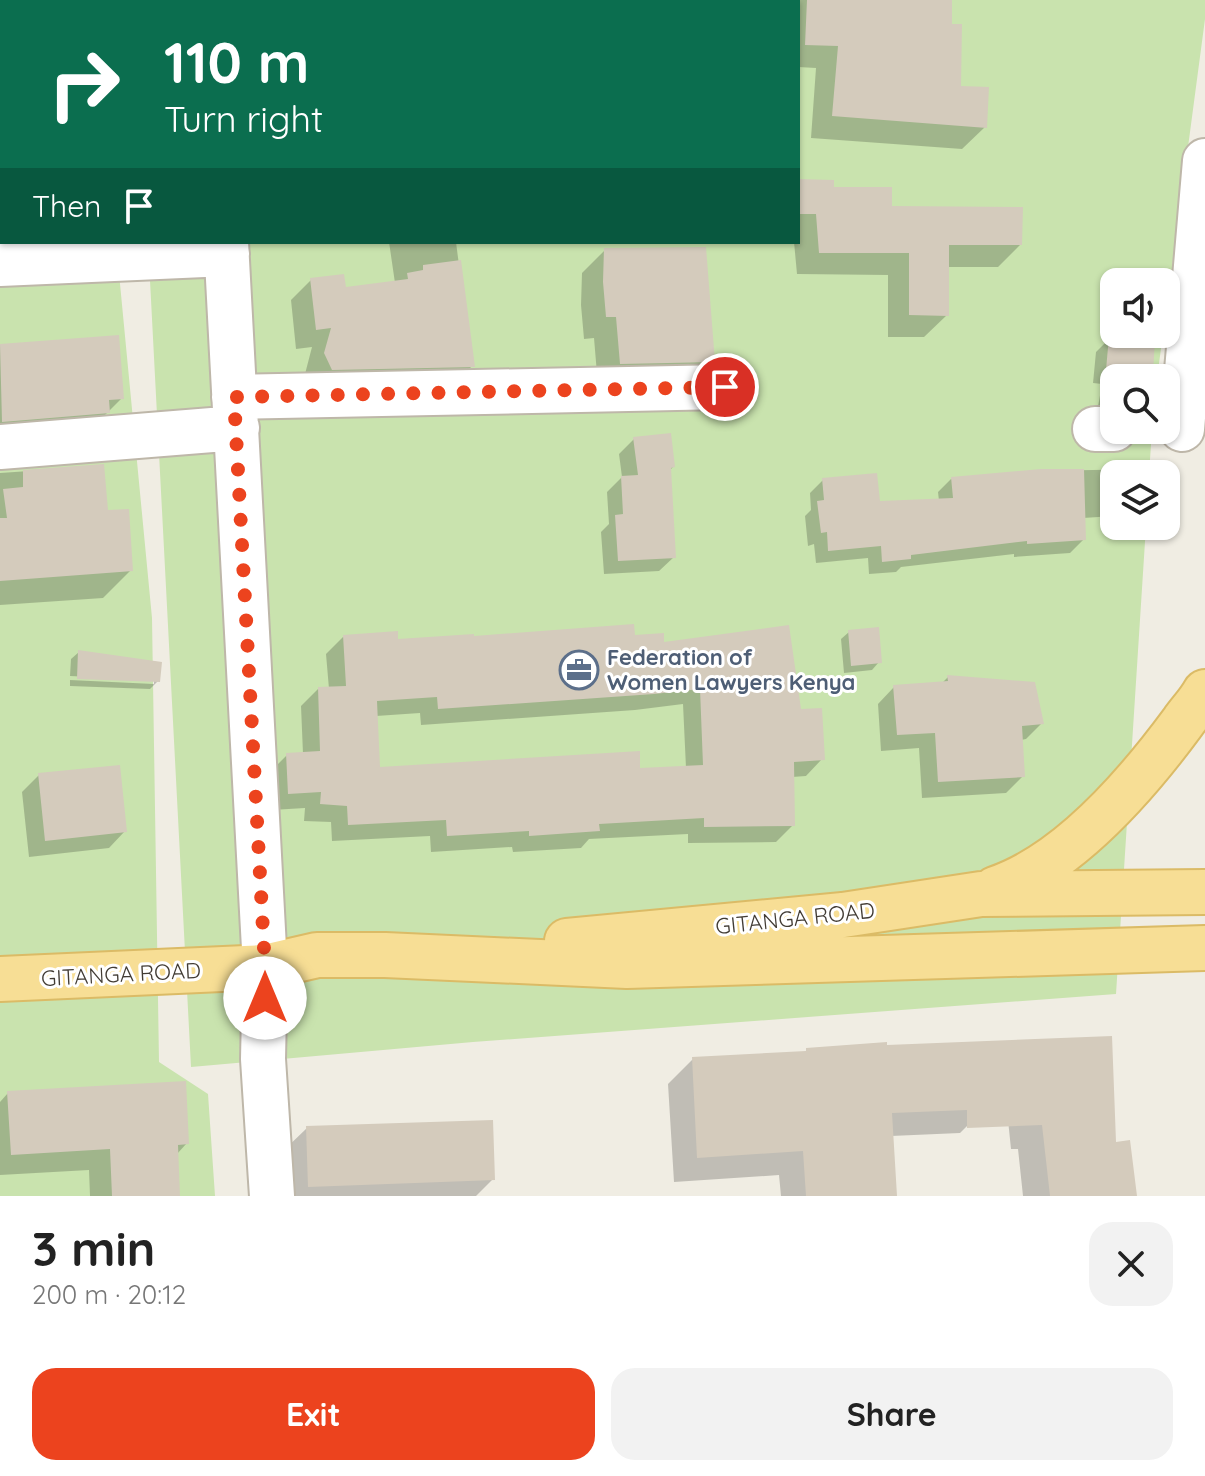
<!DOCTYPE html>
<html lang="en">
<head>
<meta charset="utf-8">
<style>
	:root { --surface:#fff; --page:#f2f2f2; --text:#222; --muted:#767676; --accent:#ec431e }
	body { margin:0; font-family:Quicksand,sans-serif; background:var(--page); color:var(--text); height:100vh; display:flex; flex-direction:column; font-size:30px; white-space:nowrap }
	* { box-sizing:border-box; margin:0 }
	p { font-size:26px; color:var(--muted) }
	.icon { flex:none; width:44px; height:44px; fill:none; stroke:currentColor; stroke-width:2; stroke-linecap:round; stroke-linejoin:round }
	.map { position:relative; height:1196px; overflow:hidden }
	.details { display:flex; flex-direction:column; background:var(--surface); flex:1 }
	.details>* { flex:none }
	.hud { position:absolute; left:0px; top:0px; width:800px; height:244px; box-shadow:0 2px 6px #0004; background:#0b6e4f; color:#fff; overflow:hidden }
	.fabs { position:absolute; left:1100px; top:268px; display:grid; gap:16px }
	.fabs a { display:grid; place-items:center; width:80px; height:80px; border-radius:16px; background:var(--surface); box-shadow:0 2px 6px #0004; font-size:40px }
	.pin { position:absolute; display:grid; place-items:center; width:68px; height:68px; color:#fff; margin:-34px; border:4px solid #fff; border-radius:50%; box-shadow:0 2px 8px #0007 }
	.me { position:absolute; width:88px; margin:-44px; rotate:0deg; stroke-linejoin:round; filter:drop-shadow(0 0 6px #0008) }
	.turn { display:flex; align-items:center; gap:28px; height:168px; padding:0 32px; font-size:36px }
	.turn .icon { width:104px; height:104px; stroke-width:2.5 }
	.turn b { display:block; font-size:56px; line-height:68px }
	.then { display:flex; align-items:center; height:76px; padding:0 32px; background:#0003; gap:16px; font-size:30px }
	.round { display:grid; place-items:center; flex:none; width:84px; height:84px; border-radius:24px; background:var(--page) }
	.summary { display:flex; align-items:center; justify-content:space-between; height:136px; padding:0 32px }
	h1 { font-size:48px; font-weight:800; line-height:60px }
	.button { display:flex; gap:16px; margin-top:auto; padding:16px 32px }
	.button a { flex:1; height:92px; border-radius:24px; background:var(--accent); color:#fff; font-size:32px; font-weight:800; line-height:92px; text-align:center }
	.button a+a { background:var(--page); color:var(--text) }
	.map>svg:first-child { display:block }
	.green { fill:#c9e3ae }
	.shadow { fill:#0003; fill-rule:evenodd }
	.building { fill:#d4cbbc; fill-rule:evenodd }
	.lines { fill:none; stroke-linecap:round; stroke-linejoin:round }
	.minor-casing { stroke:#beb7a9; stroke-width:48 }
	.major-casing { stroke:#dbbb66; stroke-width:48 }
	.minor { stroke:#fff; stroke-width:44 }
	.major { stroke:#f7de95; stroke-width:44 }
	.route { stroke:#ec431e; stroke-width:14; stroke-dasharray:0 25.2 }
	.labels { text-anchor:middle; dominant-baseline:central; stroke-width:6; stroke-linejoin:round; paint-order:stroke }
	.service-label { font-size:22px; font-weight:bold; fill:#4e5e75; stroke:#fff; text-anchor:start }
	.street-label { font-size:22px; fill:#423c34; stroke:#fff }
</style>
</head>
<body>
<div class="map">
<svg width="1205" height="1196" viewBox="0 0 1205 1196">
	<rect width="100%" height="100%" fill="#f0ede3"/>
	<!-- green -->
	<path class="green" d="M0,0H92L93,2H2V242H116L152,618L159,1062L208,1094L215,1196H0Z
		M136,0H1205V19L1166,313V282H1114V334H1163L1157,378H1114V430H1152L1149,474H1114V526H1146L1116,994L473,1042L191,1067L148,242H798V2Z"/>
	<!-- shadow -->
	<path class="shadow" d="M0,0H96V2H2L0,34Z
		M255,0H503L480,2Z
		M798,0H950V26L959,87L985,127L962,149L811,138L816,68L798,67Z
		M2,155V217L0,170Z
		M798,181L832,189L890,208L1020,245L998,267H947V315L924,337H888V275L797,274L794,242H798Z
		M389,242H456L472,366L453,386L305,374L312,347L296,349L291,300L311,280L344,289L395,283Z
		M605,250L713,361L690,384L598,386L594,338L584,339L581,305L582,273Z
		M117,338L122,398L78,442L0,449V345Z
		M1110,338L1151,372L1147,378H1114V423L1096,418L1102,384L1093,383L1096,352Z
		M634,439L673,467L669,471L674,557L659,571L604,574L601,532L609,524L607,492L622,477L619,454Z
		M102,466L106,513L131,570L103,598L0,605V473Z
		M1144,469V474H1114V516L1083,518L1084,539L1070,553L1014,557V554L901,567L896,572L869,574L868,558L816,563L814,544L808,546L805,516L811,510L810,493L823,480L878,503L939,501L938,492L951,479L1041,471Z
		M849,632L879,662L872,670L844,673L841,639Z
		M343,637L396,641L633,637L663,644L799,711L822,759L806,776L792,777L793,825L776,842L688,843V834L589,839L581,848L513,852L512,847L431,852L430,836L332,841L331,822L304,821L305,808L272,810L270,772L287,755L303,754L301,706L318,689H329L326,654ZM683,704L686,768L639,770L378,769L376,716L420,713L421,725L635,710Z
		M79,652L158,681L150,689L70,686V680L154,684V680L70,676L71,659Z
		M948,677L1042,723L1026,739L1021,740L1023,776L1006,793L922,798L919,748L881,751L878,704L894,687L942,683Z
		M39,775L125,831L109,848L29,857L22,792Z
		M807,1050L1114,1144L1135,1196H1023L1018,1149H1011L1008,1120L969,1124L960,1133L891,1136L895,1196H781L779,1175L674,1182L668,1084L693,1059L803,1053Z
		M8,1093L187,1143L177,1154L178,1196H90L89,1170L0,1175V1102Z
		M307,1128L493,1179L476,1196H284L282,1152Z"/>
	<!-- building -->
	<path class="building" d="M807,0H952V24H962L961,86L989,87L987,128L832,116L838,46L805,45Z
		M798,179L834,180V187H892V206L1023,207L1022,245H949V316L909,315V253H819L816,214H798Z
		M706,247L715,362L620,364L616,317H606L603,282L604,248Z
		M461,260L475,367L332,370L324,353L331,328L316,330L310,278L344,274L346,287L408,279L407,273L423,270V265Z
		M119,335L124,399L109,400L110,413L2,422L0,344Z
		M1109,336L1155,339L1153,373L1106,370Z
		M671,433L675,467L671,468L676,558L618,561L615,515L623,514L621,476L638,475L633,437Z
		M104,464L108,510L129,509L133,571L0,581V518H7L3,489L23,487V470Z
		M1041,469H1084L1086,540L1027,544V541L911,555V559L882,562L881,546L828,551L827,532L821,533L817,501L824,500L822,478L877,473L880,501L953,498L951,477Z
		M634,624L635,635L664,633V642L789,625L801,709L822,708L825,760L794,762L795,826L704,827V818L599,824L600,831L529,836V831L447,836L446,820L348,825L347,806L320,804L321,792L288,794L286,753L320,751L318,687L346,686L343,635L398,631V639L474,634V636ZM700,689L703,765L640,768V751L380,767L377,701L437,697L438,709L654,694Z
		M879,627L882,663L851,666L848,630Z
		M78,650L162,662L160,682L77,679Z
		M947,675L1035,682L1044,724L1022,726L1025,777L938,782L935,733L897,735L893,685L948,681Z
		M120,765L127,832L45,841L38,773Z
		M1112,1036L1116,1142L1130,1140L1137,1196H1050L1042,1125L967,1128V1110L892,1113L897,1196H806L803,1151L697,1158L692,1057L806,1051V1048L887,1042V1045Z
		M186,1081L189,1144L178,1145L180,1196H112L110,1149L11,1155L7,1091Z
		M493,1120L495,1180L308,1187L306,1126Z"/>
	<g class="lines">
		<!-- minor casing -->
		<g class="minor-casing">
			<path id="minor" d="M213,0V2
				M226,242L265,967L263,1059L272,1196
				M0,264L227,254
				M234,397L725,387
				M1095,429H1114
				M1182,429L1205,161
				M0,447L237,428"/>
		</g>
		<!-- major casing -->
		<g class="major-casing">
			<path id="major" d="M995,889C1069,864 1138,783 1183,722C1190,712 1199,703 1205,692
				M567,941L843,915L981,894L1205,892
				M0,979L265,967L317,955H385L627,966L1205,948"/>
		</g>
		<!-- minor -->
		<use href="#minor" class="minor"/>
		<!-- major -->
		<use href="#major" class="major"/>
	</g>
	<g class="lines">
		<!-- route -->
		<path class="route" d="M265,998V967L234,397L725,387"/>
	</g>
	<!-- icons -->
	<defs>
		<g id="office-ring" transform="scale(2)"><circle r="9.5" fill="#fff" stroke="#5c6f8a" stroke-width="1.5"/><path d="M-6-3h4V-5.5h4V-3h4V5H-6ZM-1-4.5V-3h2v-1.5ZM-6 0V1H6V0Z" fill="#5c6f8a"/></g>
	</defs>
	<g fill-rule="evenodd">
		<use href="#office-ring" x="579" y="670"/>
	</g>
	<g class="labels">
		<!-- service labels -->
		<g class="service-label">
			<text x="607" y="657">Federation of<tspan x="607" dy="25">Women Lawyers Kenya</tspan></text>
		</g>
		<!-- street labels -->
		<g class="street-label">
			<text transform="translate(795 918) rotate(-6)">GITANGA ROAD</text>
			<text transform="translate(121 974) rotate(-3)">GITANGA ROAD</text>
		</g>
	</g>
</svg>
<div class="fabs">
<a><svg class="icon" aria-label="sound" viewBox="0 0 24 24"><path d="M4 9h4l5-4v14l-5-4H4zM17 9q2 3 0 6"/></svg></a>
<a><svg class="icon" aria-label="search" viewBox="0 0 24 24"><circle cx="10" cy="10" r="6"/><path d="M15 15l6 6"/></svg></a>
<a><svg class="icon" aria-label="layers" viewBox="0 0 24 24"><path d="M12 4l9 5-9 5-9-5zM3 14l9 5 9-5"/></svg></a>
</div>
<div class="pin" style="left:725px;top:387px;background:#d93025"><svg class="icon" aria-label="arrive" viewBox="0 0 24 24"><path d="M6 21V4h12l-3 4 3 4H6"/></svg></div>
<svg class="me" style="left:265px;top:998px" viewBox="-20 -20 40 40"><circle r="19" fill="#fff"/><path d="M0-13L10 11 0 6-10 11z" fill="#ec431e"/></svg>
<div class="hud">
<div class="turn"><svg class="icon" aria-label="right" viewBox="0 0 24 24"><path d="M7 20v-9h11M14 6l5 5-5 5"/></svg><div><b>110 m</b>Turn right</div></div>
<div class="then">Then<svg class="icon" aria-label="arrive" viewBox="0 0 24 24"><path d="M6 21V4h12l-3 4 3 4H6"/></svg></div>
</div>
</div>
<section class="details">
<div class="summary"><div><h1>3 min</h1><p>200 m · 20:12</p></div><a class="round"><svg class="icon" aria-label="close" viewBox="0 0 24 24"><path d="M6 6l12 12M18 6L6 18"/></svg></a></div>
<div class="button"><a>Exit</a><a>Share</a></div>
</section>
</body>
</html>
